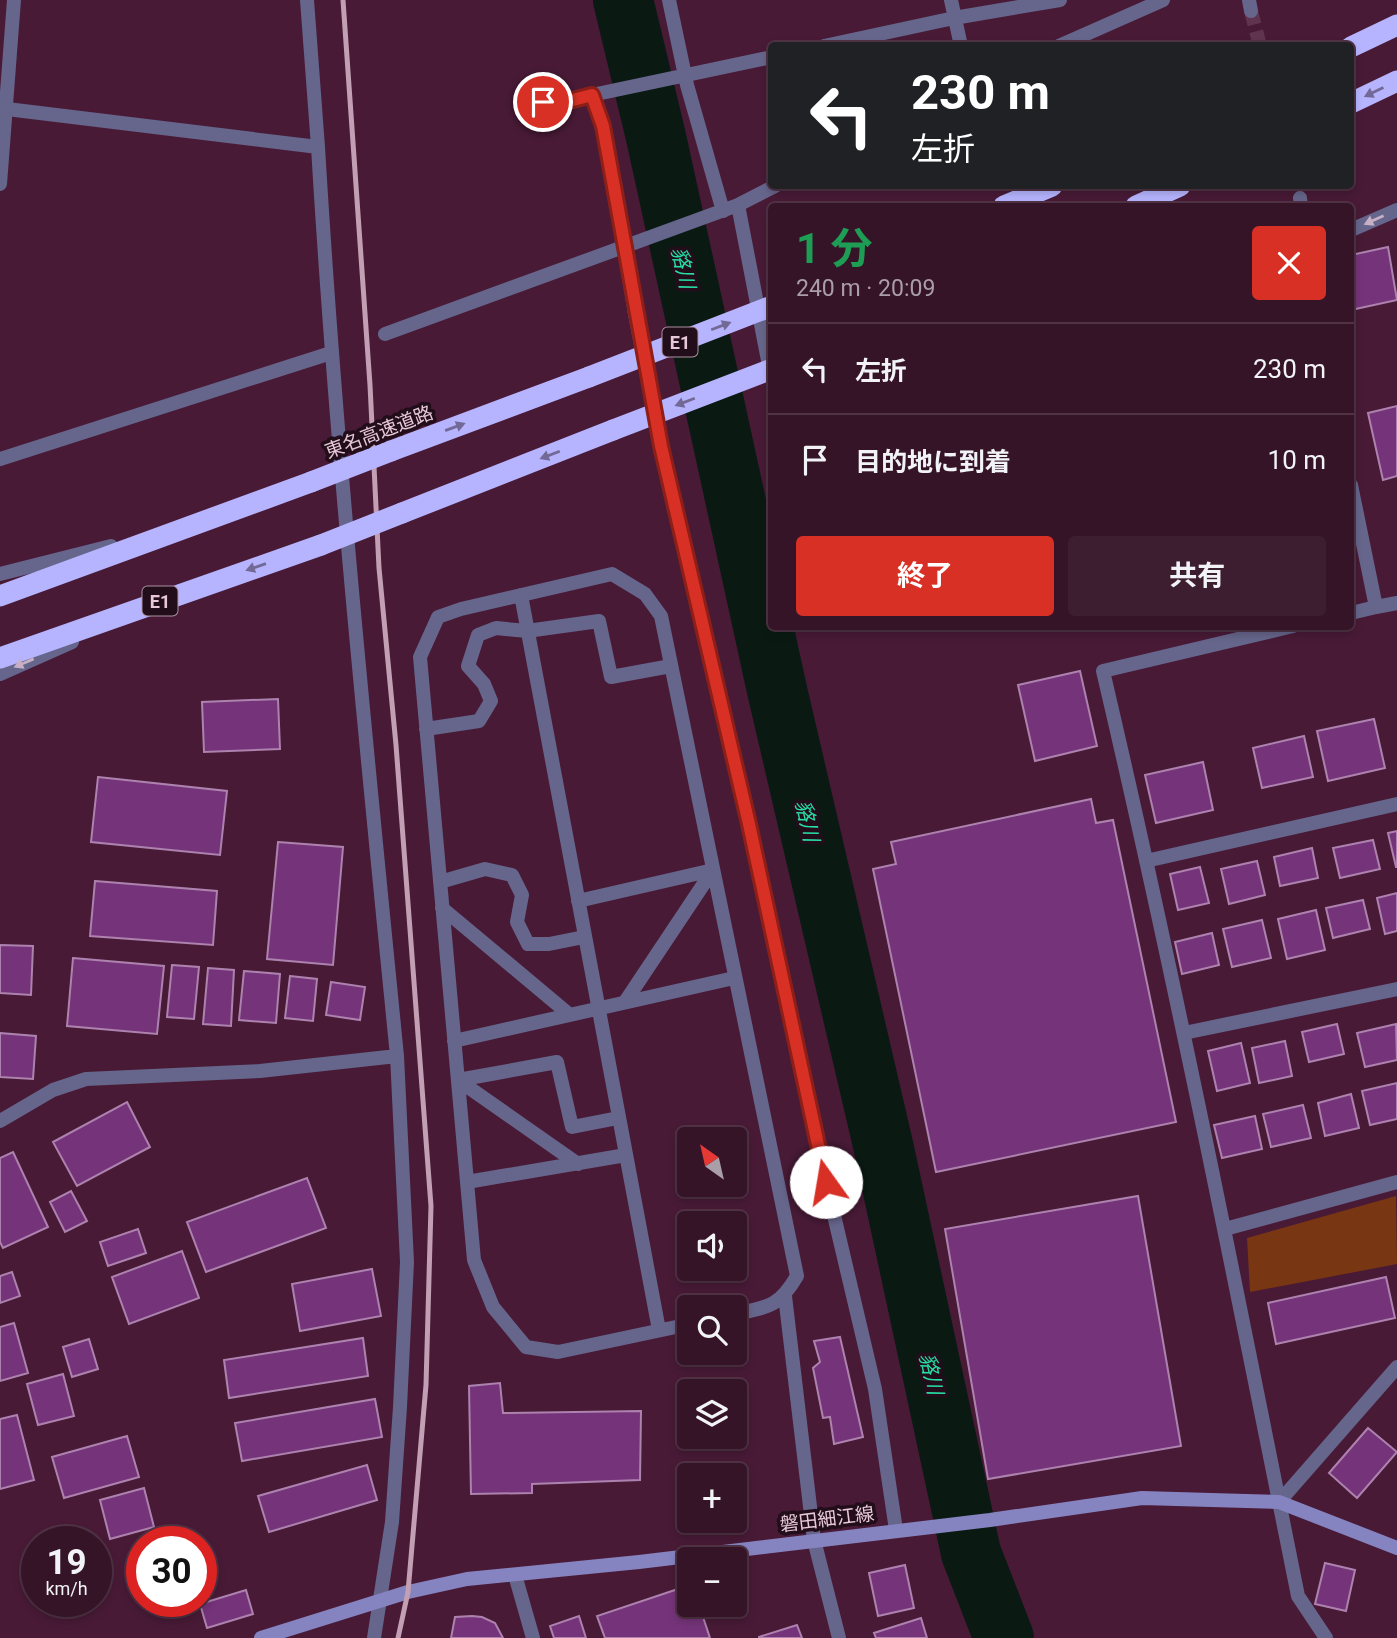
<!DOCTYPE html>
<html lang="ja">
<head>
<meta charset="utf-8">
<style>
	:root { --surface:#361428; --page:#3d1d30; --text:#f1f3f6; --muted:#aa9ea8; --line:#503345; --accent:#d93025 }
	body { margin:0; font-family:Roboto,"Noto Sans JP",sans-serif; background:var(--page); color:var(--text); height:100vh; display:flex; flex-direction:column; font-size:26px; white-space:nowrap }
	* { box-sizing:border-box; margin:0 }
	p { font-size:23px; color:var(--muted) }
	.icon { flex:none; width:38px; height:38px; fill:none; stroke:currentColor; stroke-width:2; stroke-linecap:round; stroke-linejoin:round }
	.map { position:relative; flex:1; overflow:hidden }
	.drawer { position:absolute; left:768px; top:203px; width:586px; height:427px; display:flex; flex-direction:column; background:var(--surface); border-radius:7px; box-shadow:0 4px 10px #0003,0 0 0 2px var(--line) }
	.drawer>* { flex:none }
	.banner { position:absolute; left:768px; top:42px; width:586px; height:147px; border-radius:7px; box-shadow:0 4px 10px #0003,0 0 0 2px var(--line); background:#202124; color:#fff; overflow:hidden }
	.needle { width:46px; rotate:326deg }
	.buttons { position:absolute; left:677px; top:1127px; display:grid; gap:14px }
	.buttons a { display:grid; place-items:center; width:70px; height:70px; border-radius:7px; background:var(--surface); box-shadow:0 4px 10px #0003,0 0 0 2px var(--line); font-size:35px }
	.speed { position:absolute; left:21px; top:1526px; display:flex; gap:14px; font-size:35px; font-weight:700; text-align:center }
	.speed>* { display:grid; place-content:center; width:91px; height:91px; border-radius:50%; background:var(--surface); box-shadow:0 4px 10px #0003,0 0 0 2px var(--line); line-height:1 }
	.speed small { font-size:18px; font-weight:400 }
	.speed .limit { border:10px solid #d22; background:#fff; color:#111 }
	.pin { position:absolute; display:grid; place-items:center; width:60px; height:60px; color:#fff; margin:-30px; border:4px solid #fff; border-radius:50%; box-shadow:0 2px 7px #0007 }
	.me { position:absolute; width:77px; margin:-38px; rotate:347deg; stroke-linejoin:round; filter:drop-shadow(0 0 5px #0008) }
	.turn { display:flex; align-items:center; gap:24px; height:147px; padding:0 28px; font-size:32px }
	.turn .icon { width:91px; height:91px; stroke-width:2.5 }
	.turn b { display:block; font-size:49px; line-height:60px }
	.round { display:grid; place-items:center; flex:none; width:74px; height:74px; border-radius:7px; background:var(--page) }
	.overview { display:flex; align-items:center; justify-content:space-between; height:119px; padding:0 28px }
	h1 { font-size:42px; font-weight:700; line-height:52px; color:#1e9e55 }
	.action { display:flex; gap:14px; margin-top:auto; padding:14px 28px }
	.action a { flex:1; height:80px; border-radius:7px; background:var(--accent); color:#fff; font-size:28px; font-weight:700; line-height:80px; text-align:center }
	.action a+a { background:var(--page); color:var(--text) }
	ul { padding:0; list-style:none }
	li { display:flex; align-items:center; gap:21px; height:91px; padding:0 28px; border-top:2px solid var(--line) }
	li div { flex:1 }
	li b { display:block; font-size:26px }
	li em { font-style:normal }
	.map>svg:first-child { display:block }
	.green { fill:#793613 }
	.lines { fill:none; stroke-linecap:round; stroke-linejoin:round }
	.river { stroke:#0a1a13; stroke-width:60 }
	.building { fill:#753479; stroke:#ad82af; stroke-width:2 }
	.minor-tunnel { stroke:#60344e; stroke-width:14; stroke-dasharray:14 7; stroke-linecap:butt }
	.service { stroke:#66658b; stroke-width:14 }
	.minor { stroke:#66658b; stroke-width:14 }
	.tertiary { stroke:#66658b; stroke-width:14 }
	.secondary { stroke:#8684c0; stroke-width:14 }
	.motorway { stroke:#b6b4fe; stroke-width:21 }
	.rail { stroke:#c29fb2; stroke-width:5 }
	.motorway-bridge { stroke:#b6b4fe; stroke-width:21 }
	.oneway { fill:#736997 }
	.oneway2 { fill:#c7afc5 }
	.route-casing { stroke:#8d1f18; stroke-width:18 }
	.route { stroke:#d93025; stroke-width:12 }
	.labels { text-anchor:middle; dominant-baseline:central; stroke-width:7; stroke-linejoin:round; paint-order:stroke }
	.shield { fill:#220d1a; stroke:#ac909f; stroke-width:2 }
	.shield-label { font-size:18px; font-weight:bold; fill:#e7c8d8 }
	.street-label { font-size:19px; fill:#e7c8d8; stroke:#220d1a }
	.water-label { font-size:21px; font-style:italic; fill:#27dea4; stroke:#220d1a }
</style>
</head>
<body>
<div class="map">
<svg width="1397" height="1638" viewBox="0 0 1397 1638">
	<rect width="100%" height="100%" fill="#481a36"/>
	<!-- green -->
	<path class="green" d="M1396,1196L1397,1264L1250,1292L1247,1238Z"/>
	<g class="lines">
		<!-- river -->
		<path class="river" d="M623,0L656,137L777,690L884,1149L971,1553L1004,1638"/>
	</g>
	<!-- building -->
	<path class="building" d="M1388,247L1397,300L1351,310V255Z
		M1397,406V476L1383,480L1368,413Z
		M1080,671L1097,746L1035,761L1018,685Z
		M278,699L280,749L204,752L202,702Z
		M1374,719L1385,768L1328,781L1317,731Z
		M1304,736L1313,777L1262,788L1253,748Z
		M1203,762L1213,810L1156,823L1145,775Z
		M98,777L227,791L220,855L91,842Z
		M1091,799L1096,823L1113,820L1176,1122L936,1172L873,869L896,864L891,842Z
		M1397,831V867H1396L1388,833Z
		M1373,840L1380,869L1340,878L1333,848Z
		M278,842L343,847L333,965L267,959Z
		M1312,848L1318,878L1280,886L1274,857Z
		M1257,861L1265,895L1229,904L1221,869Z
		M1200,867L1209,903L1178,910L1170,874Z
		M95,881L217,891L213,945L90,936Z
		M1397,893V931L1385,934L1377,898Z
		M1363,900L1370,929L1333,938L1326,908Z
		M1316,910L1325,950L1287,959L1278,919Z
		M1262,920L1271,958L1232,967L1223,929Z
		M1212,933L1219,965L1182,974L1175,942Z
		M0,945L33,946L31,995L0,993Z
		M73,958L164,966L157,1034L67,1026Z
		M172,965L199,967L194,1019L167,1017Z
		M208,968L234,970L231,1026L203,1024Z
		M244,971L280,974L276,1023L239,1020Z
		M290,976L317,979L313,1021L285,1018Z
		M331,982L365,987L360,1020L326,1015Z
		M1337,1024L1344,1054L1309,1062L1302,1032Z
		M1396,1024L1397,1060L1365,1067L1357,1033Z
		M0,1033L36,1036L33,1079L0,1077Z
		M1285,1041L1292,1076L1259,1083L1252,1048Z
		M1241,1043L1250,1083L1217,1091L1208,1051Z
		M1397,1083V1119L1370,1125L1362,1091Z
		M1351,1094L1359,1128L1325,1136L1318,1103Z
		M127,1102L150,1147L77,1186L53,1142Z
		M1303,1105L1311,1138L1271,1147L1263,1114Z
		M1255,1116L1262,1149L1222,1158L1214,1125Z
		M13,1152L48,1227L3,1248L0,1242V1158Z
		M307,1178L326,1228L206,1272L187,1222Z
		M71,1191L87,1221L65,1232L50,1202Z
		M1138,1196L1181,1446L988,1479L945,1229Z
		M138,1229L146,1253L108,1266L100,1242Z
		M182,1251L199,1298L129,1324L112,1277Z
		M372,1269L381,1316L300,1331L292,1284Z
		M12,1272L20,1296L0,1303V1276Z
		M1386,1277L1395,1318L1276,1344L1268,1303Z
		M14,1323L28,1373L0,1381V1327Z
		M840,1337L863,1437L834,1444L830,1417L823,1418L813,1368L820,1362L814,1341Z
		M363,1338L368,1376L229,1398L224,1360Z
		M89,1339L98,1369L72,1377L63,1347Z
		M63,1374L74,1416L38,1425L27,1384Z
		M500,1383L503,1413L641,1411L640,1480L532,1484V1493L471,1494L469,1386Z
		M375,1399L382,1437L242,1461L235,1423Z
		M17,1415L34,1480L0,1489V1419Z
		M1368,1428L1397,1452L1357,1498L1329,1473Z
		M127,1436L139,1477L64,1498L52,1457Z
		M367,1465L377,1500L269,1532L258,1496Z
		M144,1488L154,1527L110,1539L100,1500Z
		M1325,1563L1355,1570L1346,1611L1315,1604Z
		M905,1565L914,1608L878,1616L869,1573Z
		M690,1585V1605H699L710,1638H605L597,1616Z
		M246,1590L253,1614L207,1628L200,1604Z
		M472,1616L482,1617L495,1623L503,1638H451L455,1617Z
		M579,1616L586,1638H554L550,1626Z
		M921,1618L927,1638H876L874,1633Z
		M797,1625L802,1638H759V1637Z"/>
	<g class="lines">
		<!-- minor-tunnel -->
		<path class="minor-tunnel" d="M1251,11L1260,46"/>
		<!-- service -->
		<path class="service" d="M529,93C553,109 565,101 592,95
			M0,574L111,546
			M521,595L659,1330
			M0,674L72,642
			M426,729L479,721L491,701L484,684L468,666L478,635L496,628L527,631L599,621L611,677L671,666
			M440,882L485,869L512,875L522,895L517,922L528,944H549L584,937
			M578,901L713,870
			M442,908L570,1015
			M625,1002L713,870
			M454,1041L734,978
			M458,1080L557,1062L572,1127L618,1118
			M458,1080L578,1164
			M467,1182L626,1155
			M785,1296L814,1540
			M690,1324L558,1352L526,1347L493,1307L474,1260L420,657L438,617L461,609L612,574L645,594L661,616L797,1276C779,1307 768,1307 735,1314"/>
		<!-- minor -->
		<path class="minor" d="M307,0L318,147
			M669,0L687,85L723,211
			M951,0L961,46
			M1249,0L1251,11
			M824,46L954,18L1060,0
			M1059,46L1163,0
			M772,57L592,95L609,152L635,314L661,446L749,824L820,1156L875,1389L896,1530
			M1300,198L1301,206
			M738,205L771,376
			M1351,230L1397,210
			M385,334L738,205L775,186
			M0,459L331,353
			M1351,485L1376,607L1397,603
			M1351,613L1376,607
			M1293,626L1103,671C1175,978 1236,1287 1298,1596L1326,1638
			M1146,861L1397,804
			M1184,1033L1397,989
			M0,1121L53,1090L86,1079L260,1071L397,1056C367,753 336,451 318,147L7,109
			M1225,1229L1397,1182
			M1279,1502L1397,1367
			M814,1540L839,1638
			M515,1575L533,1638
			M374,1638L392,1522L400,1407L407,1262L397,1056"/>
		<!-- tertiary -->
		<path class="tertiary" d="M0,184L14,0"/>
		<!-- secondary -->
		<path class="secondary" d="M261,1638L408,1592L467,1579L639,1562L990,1520L1142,1498L1279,1502L1397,1548"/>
		<!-- motorway -->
		<path class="motorway" d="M1351,47L1397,25
			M1351,103L1397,81
			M1004,206L1052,186
			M1136,206L1180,186
			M391,451L589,377
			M402,513L613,430
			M0,596L311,482
			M0,658L321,545"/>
		<!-- rail -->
		<path class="rail" d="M343,0L370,385L379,568L396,745L431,1206L426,1385L408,1592L398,1638"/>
		<!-- motorway-bridge -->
		<path class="motorway-bridge" d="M589,377L772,306
			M613,430L772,369
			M311,482L391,451
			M321,545L402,513"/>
	</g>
	<!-- one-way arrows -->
	<defs><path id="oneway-solid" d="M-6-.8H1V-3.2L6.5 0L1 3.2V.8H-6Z" transform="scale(1.75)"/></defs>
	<g class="oneway">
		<use href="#oneway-solid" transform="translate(1374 92) rotate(154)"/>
		<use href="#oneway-solid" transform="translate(721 326) rotate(-21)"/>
		<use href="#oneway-solid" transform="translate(685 402) rotate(159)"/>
		<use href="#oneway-solid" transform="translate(455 427) rotate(-20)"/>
		<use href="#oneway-solid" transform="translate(550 455) rotate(159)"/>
		<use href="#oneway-solid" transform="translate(256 567) rotate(161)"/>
	</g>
	<g class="oneway2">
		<use href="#oneway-solid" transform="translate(1374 220) rotate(156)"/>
		<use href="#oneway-solid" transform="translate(24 663) rotate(157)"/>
	</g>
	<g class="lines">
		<!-- route casing -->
		<g class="route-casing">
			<path id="route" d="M543,102L569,101L592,95L603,126L661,446L749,824L826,1182"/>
		</g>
		<!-- route -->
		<use href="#route" class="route"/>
	</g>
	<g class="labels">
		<!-- shield labels -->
		<g class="shield">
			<rect x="662.5" y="327.5" width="35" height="29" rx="5"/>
			<rect x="142.5" y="586.5" width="35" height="29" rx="5"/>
		</g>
		<g class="shield-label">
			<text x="680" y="342">E1</text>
			<text x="160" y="601">E1</text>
		</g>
		<!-- street labels -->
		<g class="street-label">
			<text transform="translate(379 432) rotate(-21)">東名高速道路</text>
			<text transform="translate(827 1519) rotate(-7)">磐田細江線</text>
		</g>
		<!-- water labels -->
		<g class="water-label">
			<text transform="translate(683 268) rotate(77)">貉川</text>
			<text transform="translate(807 821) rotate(77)">貉川</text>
			<text transform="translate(931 1374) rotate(77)">貉川</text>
		</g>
	</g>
</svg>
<div class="buttons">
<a><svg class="needle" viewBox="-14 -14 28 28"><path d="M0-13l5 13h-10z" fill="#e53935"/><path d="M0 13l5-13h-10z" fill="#aa9ea8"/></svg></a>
<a><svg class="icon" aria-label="sound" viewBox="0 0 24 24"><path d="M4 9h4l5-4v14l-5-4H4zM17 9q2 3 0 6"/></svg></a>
<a><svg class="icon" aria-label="search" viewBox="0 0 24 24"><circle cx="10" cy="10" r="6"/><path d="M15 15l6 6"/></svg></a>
<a><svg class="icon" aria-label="layers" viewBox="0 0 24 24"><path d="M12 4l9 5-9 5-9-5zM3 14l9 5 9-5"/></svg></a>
<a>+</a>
<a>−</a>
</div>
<div class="speed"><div>19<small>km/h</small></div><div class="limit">30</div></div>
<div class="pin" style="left:543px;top:102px;background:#d93025"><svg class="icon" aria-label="arrive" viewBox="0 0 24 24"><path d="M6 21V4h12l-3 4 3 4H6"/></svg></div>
<svg class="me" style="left:826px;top:1182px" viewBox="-20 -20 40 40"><circle r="19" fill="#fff"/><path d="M0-13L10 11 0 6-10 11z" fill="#d93025"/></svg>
<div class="banner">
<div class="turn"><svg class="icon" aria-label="left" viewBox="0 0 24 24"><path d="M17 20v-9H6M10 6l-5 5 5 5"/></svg><div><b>230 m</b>左折</div></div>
</div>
<section class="drawer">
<div class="overview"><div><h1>1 分</h1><p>240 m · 20:09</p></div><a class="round" style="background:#d93025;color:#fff"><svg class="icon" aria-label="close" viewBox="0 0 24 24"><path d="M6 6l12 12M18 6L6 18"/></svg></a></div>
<ul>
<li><svg class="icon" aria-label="left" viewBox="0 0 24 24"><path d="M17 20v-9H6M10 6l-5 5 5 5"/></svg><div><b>左折</b></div><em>230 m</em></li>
<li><svg class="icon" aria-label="arrive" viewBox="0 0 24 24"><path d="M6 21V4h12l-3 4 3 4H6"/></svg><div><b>目的地に到着</b></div><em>10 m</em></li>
</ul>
<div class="action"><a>終了</a><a>共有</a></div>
</section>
</div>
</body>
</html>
